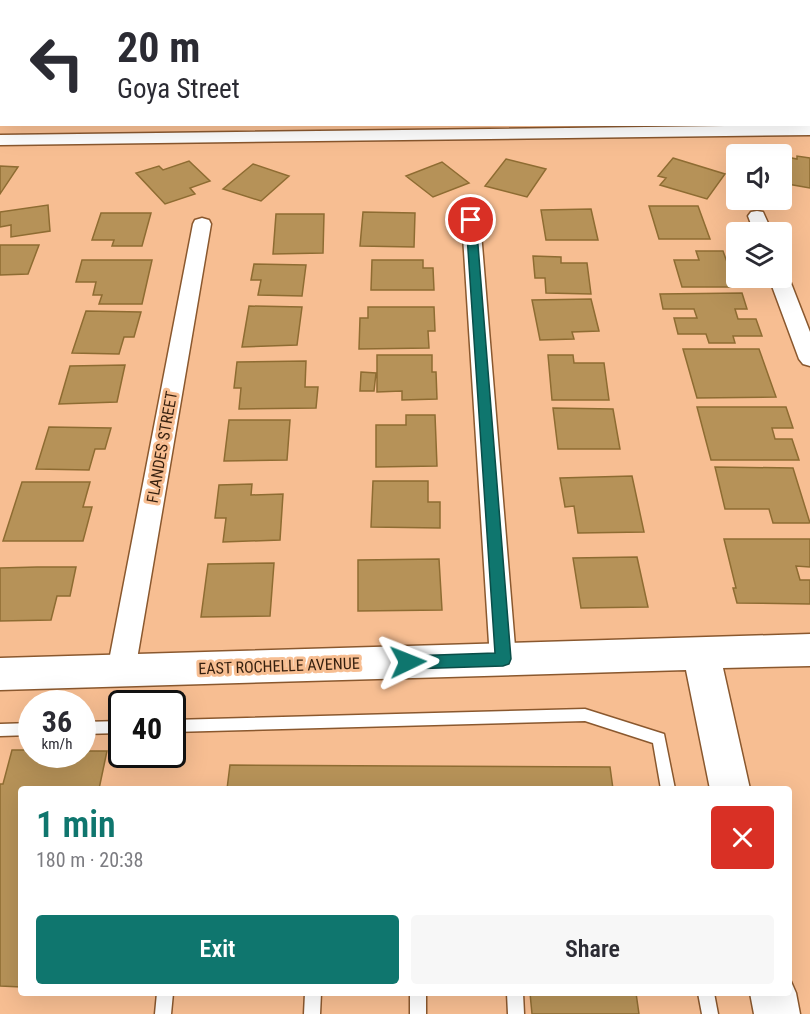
<!DOCTYPE html>
<html lang="en">
<head>
<meta charset="utf-8">
<style>
	:root { --surface:#fff; --page:#f7f7f7; --text:#2b2b33; --muted:#7c7c81; --accent:#0f766e }
	body { margin:0; font-family:"Roboto Condensed",sans-serif; background:var(--page); color:var(--text); height:100vh; display:flex; flex-direction:column; font-size:22px; white-space:nowrap }
	* { box-sizing:border-box; margin:0 }
	p { font-size:20px; color:var(--muted) }
	.icon { flex:none; width:33px; height:33px; fill:none; stroke:currentColor; stroke-width:2; stroke-linecap:round; stroke-linejoin:round }
	.map { position:relative; flex:1; overflow:hidden }
	.details { position:absolute; left:18px; top:786px; width:774px; height:210px; display:flex; flex-direction:column; background:var(--surface); border-radius:6px; box-shadow:0 6px 24px #0002 }
	.details>* { flex:none }
	.top-card { position:absolute; left:0px; top:0px; width:810px; height:126px; box-shadow:0 6px 24px #0002; background:#fff; color:var(--text); overflow:hidden }
	.tools { position:absolute; left:726px; top:144px; display:grid; gap:12px }
	.tools a { display:grid; place-items:center; width:66px; height:66px; border-radius:6px; background:var(--surface); box-shadow:0 6px 24px #0002; font-size:30px }
	.speed { position:absolute; left:18px; top:690px; display:flex; gap:12px; font-size:30px; font-weight:700; text-align:center }
	.speed>* { display:grid; place-content:center; width:78px; height:78px; border-radius:50%; background:var(--surface); box-shadow:0 6px 24px #0002; line-height:1 }
	.speed small { font-size:15px; font-weight:400 }
	.speed .limit { border:3px solid #111; border-radius:9px; background:#fff; color:#111 }
	.pin { position:absolute; display:grid; place-items:center; width:51px; height:51px; color:#fff; margin:-26px; border:3px solid #fff; border-radius:50%; box-shadow:0 2px 6px #0007 }
	.me { position:absolute; width:66px; margin:-33px; rotate:88deg; stroke-linejoin:round; filter:drop-shadow(0 0 4px #0008) }
	.turn { display:flex; align-items:center; gap:21px; height:126px; padding:0 18px; font-size:27px }
	.turn .icon { width:78px; height:78px; stroke-width:2.5 }
	.turn b { display:block; font-size:42px; line-height:51px }
	.round { display:grid; place-items:center; flex:none; width:63px; height:63px; border-radius:6px; background:var(--page) }
	.headline { display:flex; align-items:center; justify-content:space-between; height:102px; padding:0 18px }
	h1 { font-size:36px; font-weight:600; line-height:45px; color:var(--accent) }
	.action { display:flex; gap:12px; margin-top:auto; padding:12px 18px }
	.action a { flex:1; height:69px; border-radius:6px; background:var(--accent); color:#fff; font-size:24px; font-weight:600; line-height:69px; text-align:center }
	.action a+a { background:var(--page); color:var(--text) }
	.map>svg:first-child { display:block }
	.building { fill:#b69258; stroke:#8e6c32; stroke-width:1.5 }
	.lines { fill:none; stroke-linecap:round; stroke-linejoin:round }
	.lane-casing { stroke:#8a582e; stroke-width:3 }
	.street-casing { stroke:#8a582e; stroke-width:3 }
	.secondary-casing { stroke:#8a582e; stroke-width:3 }
	.lane { fill:#fff; fill-rule:evenodd }
	.street { fill:#fff; fill-rule:evenodd }
	.secondary { fill:#fff; fill-rule:evenodd }
	.route { fill:#0f766e; stroke:#0a4d48; stroke-width:1.5 }
	.labels { text-anchor:middle; dominant-baseline:central; stroke-width:6; stroke-linejoin:round; paint-order:stroke }
	.street-label { font-size:16px; fill:#351f0e; stroke:#f7be92 }
</style>
</head>
<body>
<div class="map">
<svg width="810" height="1014" viewBox="0 0 810 1014">
	<rect width="100%" height="100%" fill="#f7be92"/>
	<!-- building -->
	<path class="building" d="M782,156L797,159V156L810,158V188L782,183Z
		M673,158L725,174L707,199L660,185L666,178L658,176Z
		M506,159L546,169L527,197L485,186Z
		M189,161L210,181L190,188L195,194L165,204L136,173L159,166L163,170Z
		M442,162L469,183L433,197L406,176Z
		M253,164L289,176L261,201L223,189Z
		M0,166L18,167L0,194Z
		M48,205L50,231L11,237V225L0,227V212Z
		M649,206H698L710,239H659Z
		M591,209L598,240H546L541,210Z
		M363,212L415,213L414,247L360,246Z
		M101,213H151L142,246H112L114,240H92Z
		M276,214H324L323,253L273,254Z
		M0,245H39L28,274L0,275Z
		M696,251H723L736,287H682L674,260H699Z
		M533,256L561,257V263H587L591,294L546,293L545,278H535Z
		M82,260H152L142,304H99L102,295H93L96,282H76Z
		M372,260H423V268H433L434,290H371Z
		M254,264L306,265L302,296L258,295L261,280H251Z
		M742,293L747,309H735L738,319H756L762,336H733L735,343H709L706,334H678L674,318H697L694,309H663L660,294Z
		M591,299L599,331L572,332L574,339L540,340L532,300Z
		M249,306L302,307L297,345L242,347Z
		M368,307H434L435,331H428L429,348L359,349L360,318H368Z
		M86,311L141,312L134,337H124L119,354L72,353Z
		M683,349H759L776,397L697,398Z
		M377,355H432V372H436L437,399L402,400V391L377,392Z
		M548,355H573L574,363H604L609,400H552Z
		M306,361L305,387H318L316,408L239,409L241,388H234L237,362Z
		M125,365L117,402L59,404L70,366Z
		M361,372L376,373L374,391H360Z
		M697,407H786L793,428H772L775,439H792L799,460H711Z
		M553,408L613,409L620,449H558Z
		M406,415H435L437,466L376,467V425H406Z
		M229,420H290L287,460L224,461Z
		M49,427L111,428L105,449H95L89,470L36,469Z
		M715,467L793,468L810,523H773L769,509H725Z
		M632,476L644,532L578,533L574,506L565,507L560,478Z
		M373,481H428V502H440V528L371,527Z
		M22,482H90L83,507H92L83,541H3Z
		M252,484L251,495L283,494L280,540L223,542L226,518H215L219,485Z
		M724,539H810V567L796,566L800,580H810V604L737,603L733,588H736Z
		M637,557L648,607L581,608L573,558Z
		M439,559L442,610L358,611V560Z
		M274,563L270,616L201,617L208,564Z
		M37,567H76L70,596H57L51,620L0,621V568Z
		M12,750H32V754H82V751H107L99,789H21V987L0,986V784H3Z
		M230,765L610,767L613,789H227Z
		M530,993H636L639,1014H532Z"/>
	<g class="lines">
		<!-- lane casing -->
		<g class="lane-casing">
			<path id="lane" d="M585,709L664,734L675,789H661L653,743L585,721L172,732V720Z
				M122,721V733L82,734V722Z
				M32,723V735L0,736V724Z
				M157,993H173L171,1014H155Z
				M305,993H321L320,1014H304Z
				M410,993H426V1014H410Z
				M507,993H523L524,1014H508Z
				M698,993H714L718,1014H702Z"/>
		</g>
		<!-- street casing -->
		<g class="street-casing">
			<path id="street" d="M426,0H440V2H426Z
				M0,2H2L0,13Z
				M808,60H810V70H808Z
				M810,125V135L0,145V135Z
				M757,211L763,212L772,232H754L748,216L751,212Z
				M471,214L478,216L480,220L516,659L513,667L503,671L493,667L490,659L462,220L464,216Z
				M202,218L209,220L211,224L135,671L131,679L121,683L111,679L107,671L193,224L195,220Z
				M782,273L789,278L810,332V366L803,364L799,359L769,278H782Z"/>
		</g>
		<!-- secondary casing -->
		<g class="secondary-casing">
			<path id="secondary" d="M810,1V14L808,2H803Z
				M810,634V666L723,668L750,789H710L686,670L0,690V658Z
				M789,977L796,993L800,1014H754L750,993H789Z"/>
		</g>
		<!-- lane -->
		<use href="#lane" class="lane"/>
		<!-- street -->
		<use href="#street" class="street"/>
		<!-- secondary -->
		<use href="#secondary" class="secondary"/>
	</g>
	<!-- route -->
	<path class="route" d="M471,217L476,220L511,659L509,664L503,666L408,669L402,667L400,662L402,658L408,656L495,653L466,220Z"/>
	<g class="labels">
		<!-- street labels -->
		<g class="street-label">
			<text transform="translate(162 447) rotate(-80)">FLANDES STREET</text>
			<text transform="translate(279 666) rotate(-2)">EAST ROCHELLE AVENUE</text>
		</g>
	</g>
</svg>
<div class="tools">
<a><svg class="icon" aria-label="sound" viewBox="0 0 24 24"><path d="M4 9h4l5-4v14l-5-4H4zM17 9q2 3 0 6"/></svg></a>
<a><svg class="icon" aria-label="layers" viewBox="0 0 24 24"><path d="M12 4l9 5-9 5-9-5zM3 14l9 5 9-5"/></svg></a>
</div>
<div class="speed"><div>36<small>km/h</small></div><div class="limit">40</div></div>
<div class="pin" style="left:471px;top:220px;background:#d93025"><svg class="icon" aria-label="arrive" viewBox="0 0 24 24"><path d="M6 21V4h12l-3 4 3 4H6"/></svg></div>
<svg class="me" style="left:408px;top:662px" viewBox="-20 -20 40 40"><path d="M0-17L14 15 0 8-14 15z" fill="#0f766e" stroke="#fff" stroke-width="4"/></svg>
<div class="top-card">
<div class="turn"><svg class="icon" aria-label="left" viewBox="0 0 24 24"><path d="M17 20v-9H6M10 6l-5 5 5 5"/></svg><div><b>20 m</b>Goya Street</div></div>
</div>
<section class="details">
<div class="headline"><div><h1>1 min</h1><p>180 m · 20:38</p></div><a class="round" style="background:#d93025;color:#fff"><svg class="icon" aria-label="close" viewBox="0 0 24 24"><path d="M6 6l12 12M18 6L6 18"/></svg></a></div>
<div class="action"><a>Exit</a><a>Share</a></div>
</section>
</div>
</body>
</html>
